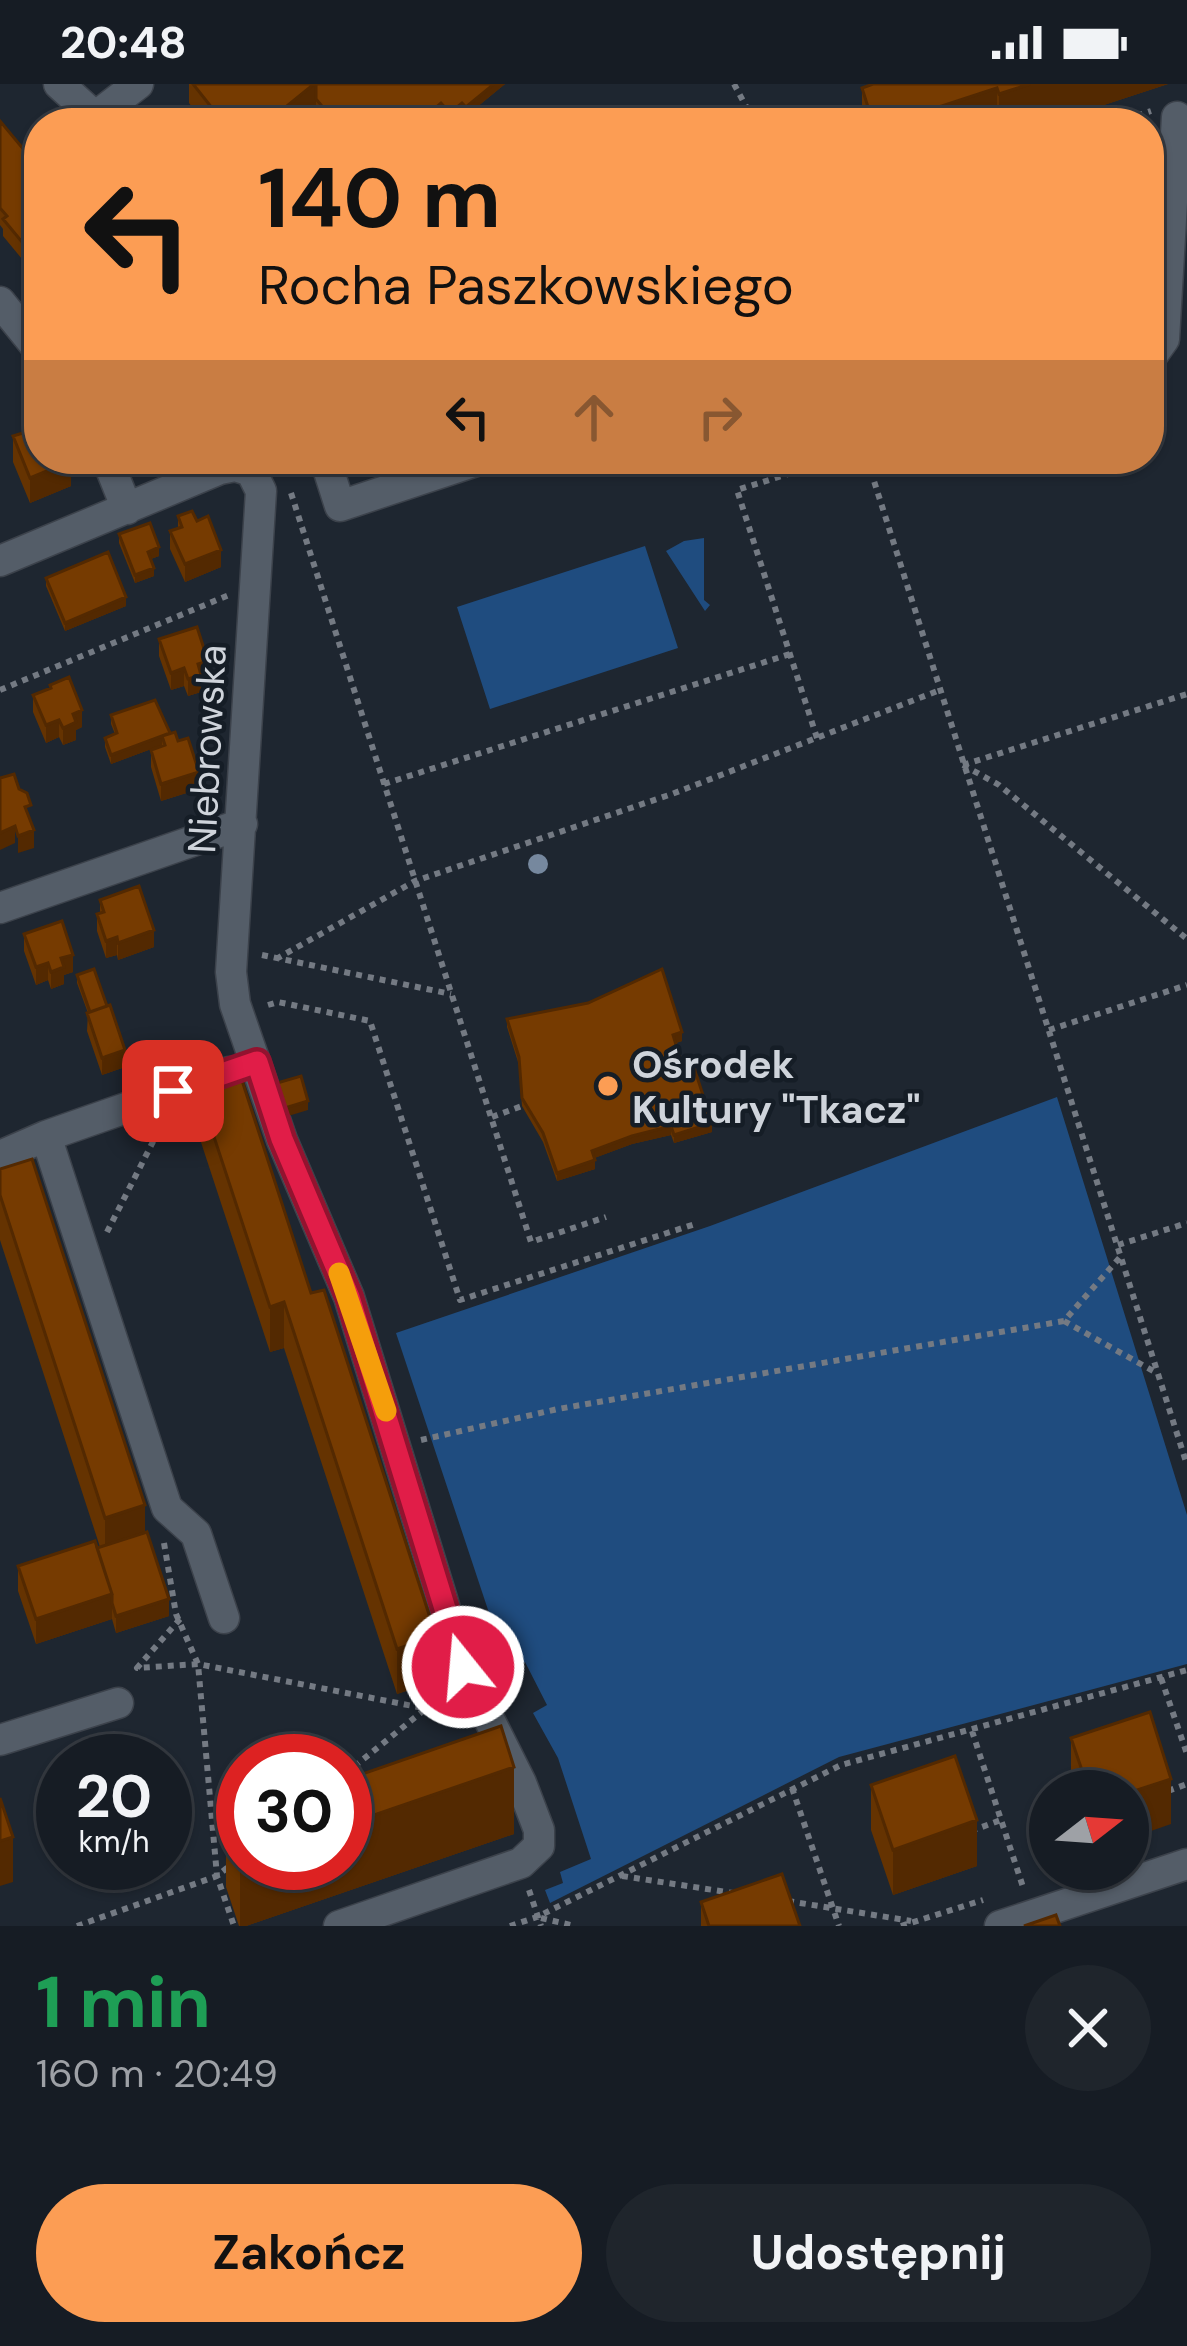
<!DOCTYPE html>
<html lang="pl">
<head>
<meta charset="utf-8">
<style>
	:root { --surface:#161c24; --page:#1f252c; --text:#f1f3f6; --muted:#9ea1a6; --line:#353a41; --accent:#fc9d54 }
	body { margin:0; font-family:"DM Sans",sans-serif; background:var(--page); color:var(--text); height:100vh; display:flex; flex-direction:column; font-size:45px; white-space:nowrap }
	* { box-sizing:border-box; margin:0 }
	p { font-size:39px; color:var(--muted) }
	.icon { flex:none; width:66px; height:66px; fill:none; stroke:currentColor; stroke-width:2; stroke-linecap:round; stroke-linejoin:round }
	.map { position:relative; height:1842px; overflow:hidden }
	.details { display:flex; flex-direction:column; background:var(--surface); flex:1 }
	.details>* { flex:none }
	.guide { position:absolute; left:24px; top:24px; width:1140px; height:366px; border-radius:48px; box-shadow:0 3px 9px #0004,0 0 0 3px var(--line); background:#fc9d54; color:#111; overflow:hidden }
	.needle { width:78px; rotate:73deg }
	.tools { position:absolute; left:1029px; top:1686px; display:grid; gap:24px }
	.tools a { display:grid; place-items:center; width:120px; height:120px; border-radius:50%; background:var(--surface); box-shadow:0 3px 9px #0004,0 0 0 3px var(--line); font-size:60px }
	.speed { position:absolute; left:36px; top:1650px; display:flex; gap:24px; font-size:60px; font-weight:700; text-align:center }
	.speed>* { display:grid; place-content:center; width:156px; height:156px; border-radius:50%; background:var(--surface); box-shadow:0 3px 9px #0004,0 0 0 3px var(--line); line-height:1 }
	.speed small { font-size:30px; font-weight:400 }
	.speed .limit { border:18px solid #d22; background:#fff; color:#111 }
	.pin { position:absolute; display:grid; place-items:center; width:102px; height:102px; color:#fff; margin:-51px; border-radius:24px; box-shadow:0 6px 18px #0006 }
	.me { position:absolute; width:132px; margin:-66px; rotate:343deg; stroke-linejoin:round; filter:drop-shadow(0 0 9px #0008) }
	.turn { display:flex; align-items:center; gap:42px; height:252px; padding:0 36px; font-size:54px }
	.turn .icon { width:156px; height:156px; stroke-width:2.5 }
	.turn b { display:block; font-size:84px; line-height:102px }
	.lanes { display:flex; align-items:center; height:114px; padding:0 36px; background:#0003; justify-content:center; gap:60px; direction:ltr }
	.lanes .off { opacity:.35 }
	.round { display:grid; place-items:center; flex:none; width:126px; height:126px; border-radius:63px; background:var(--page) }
	.headline { display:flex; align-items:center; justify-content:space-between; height:204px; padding:0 36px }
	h1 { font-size:72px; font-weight:700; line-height:90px; color:#1e9e55 }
	.primary-button { display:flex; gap:24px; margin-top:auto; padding:24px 36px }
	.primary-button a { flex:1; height:138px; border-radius:72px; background:var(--accent); color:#111; font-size:48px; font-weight:700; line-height:138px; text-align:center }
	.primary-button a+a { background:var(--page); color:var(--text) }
	.status { display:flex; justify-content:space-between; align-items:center; height:84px; padding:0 60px; background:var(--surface); direction:ltr }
	.status svg { height:33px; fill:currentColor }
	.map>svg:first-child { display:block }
	.green { fill:#1f4c7f }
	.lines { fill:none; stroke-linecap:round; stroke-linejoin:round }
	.minor-casing { stroke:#3c424b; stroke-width:33 }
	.path { stroke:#747a83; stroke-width:6; stroke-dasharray:6 6; stroke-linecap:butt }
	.minor { stroke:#545d68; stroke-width:30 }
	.tree { fill:#76889e }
	.wall { fill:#653301 }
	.shaded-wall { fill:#532901 }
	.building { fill:#763b01; stroke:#532901; stroke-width:3 }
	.route-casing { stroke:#92132f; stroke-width:30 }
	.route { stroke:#e11d48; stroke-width:21 }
	.slow { stroke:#f59e0b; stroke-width:21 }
	.poi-dot { fill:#fc9d54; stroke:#151d26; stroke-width:4.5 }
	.labels { text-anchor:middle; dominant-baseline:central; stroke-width:9; stroke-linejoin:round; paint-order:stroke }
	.street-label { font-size:39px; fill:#cfd4db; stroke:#151d26 }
	.poi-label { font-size:39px; font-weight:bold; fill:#cfd4db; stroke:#151d26; text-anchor:start }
</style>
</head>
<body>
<div class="status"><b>20:48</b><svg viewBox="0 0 49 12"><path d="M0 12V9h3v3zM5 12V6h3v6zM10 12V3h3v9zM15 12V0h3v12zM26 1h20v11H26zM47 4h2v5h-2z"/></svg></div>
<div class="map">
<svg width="1187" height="1842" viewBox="0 0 1187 1842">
	<rect width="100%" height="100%" fill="#1e2630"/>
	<!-- green -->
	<path class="green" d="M704,454V516L710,521L705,527L666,467L684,457Z
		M645,462L678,564L490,625L457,523Z
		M1057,1013L1187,1431V1580L839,1673L550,1819L545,1806L563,1799L560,1788L591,1775L558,1674L533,1629L547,1621L525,1578L509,1586L504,1574L396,1249L710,1142Z"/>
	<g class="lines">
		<!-- minor casing -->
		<g class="minor-casing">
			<path id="minor" d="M59,0L102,39
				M95,33L138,0
				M0,218L39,266
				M1149,276L1164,255L1177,33
				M107,375L127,425
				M325,375L340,422L482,375
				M0,477L220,385L235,382L251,387L261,407L231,888L235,920L282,1056L349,1213L463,1583L521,1699L539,1746V1762L521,1779L339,1842
				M0,824L242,740
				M46,1052L167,1424L196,1450L224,1534
				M0,1072L46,1052L229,988
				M0,1656L118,1619
				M1000,1842L1187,1780"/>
		</g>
		<!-- path -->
		<path class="path" d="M734,0L755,39
			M1114,39L1151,27
			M867,375L1187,1381
			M291,409L531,1158L606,1133
			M0,606L229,511
			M817,654L737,406L836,375
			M963,681L999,701L1187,855
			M963,681L1187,610
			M384,700L790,570
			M262,871L451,910
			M276,875L415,797L672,710L940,606
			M268,921L278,918L370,937L460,1216L695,1140
			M1049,946L1187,901
			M492,1033L522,1022
			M107,1148L161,1042
			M1118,1161L1187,1139
			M1064,1237L1155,1288
			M421,1356L558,1325L1064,1237L1121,1172
			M164,1459L176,1530L198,1580L217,1792L234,1842
			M180,1535L137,1584L198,1580L454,1630
			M1161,1594L1187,1670
			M972,1647L1023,1803
			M345,1690L444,1610
			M792,1704L839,1842
			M1168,1707L1187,1700
			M971,1747L1001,1736
			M622,1792L733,1809
			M529,1806L541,1842
			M788,1817L911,1837
			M541,1834L575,1842
			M77,1842L217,1792L243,1771
			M510,1842L537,1833L841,1681L1187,1586
			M901,1842L983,1816"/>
		<!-- minor -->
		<use href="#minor" class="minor"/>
	</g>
	<!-- trees -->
	<circle class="tree" cx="538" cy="780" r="10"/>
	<!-- wall -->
	<path class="wall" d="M189,0H505L466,32L462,28L450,38L441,28L428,39H329L316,24L297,39H204L189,19Z
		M873,0H1168L1049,39H839L862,32V4Z
		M0,37L39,84V188L26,172L22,175L3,152V145L0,141Z
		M13,352L71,402L30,419L13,378Z
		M178,432L221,483L185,498L170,465V447L178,444Z
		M119,450L159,472L151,475L154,492L135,499L119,459Z
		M46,494L126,522L65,547L46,502Z
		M159,555L208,594L201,596V608L188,612L184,602L171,606L159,572Z
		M33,611L82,643L76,646V656L63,661L59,653L46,659L33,628Z
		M155,616L199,705L161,717L151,683V666L162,661L111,680L105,663V654L115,650L111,640V631Z
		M100,816L154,863L118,876L117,871L106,874L97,847V830L100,829Z
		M24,850L73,888L64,891V900L51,905L48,896L36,901L24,867Z
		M77,891L125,983L102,991L87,947L88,929L77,899Z
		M507,935L682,957L676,959L681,977L712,1048L674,1059L671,1051L632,1060L594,1074L595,1085L557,1097L543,1058L522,1022L519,981L507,943Z
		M194,992L311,1209L436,1597L397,1610L284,1264L270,1268L194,1037Z
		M0,1085L145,1449L169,1532L116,1549L112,1535L36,1560L18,1507V1482L100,1463L0,1156Z
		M1071,1654L1171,1740L1128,1707H1074L1071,1700Z
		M871,1701L977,1782L893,1811L871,1746Z
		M226,1736L514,1750L246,1842H239L226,1803Z
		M701,1818L800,1842H701Z"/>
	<!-- shaded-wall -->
	<path class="shaded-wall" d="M314,0H316V23L297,39H266Z
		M494,0H505L466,32V23Z
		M1030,0H1168L1049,39H999V10Z
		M997,4V39H890Z
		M441,19V28L428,39H418Z
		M462,19V28L450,38V29Z
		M26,155V172L22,175V158Z
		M398,375H425L392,386V377Z
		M71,377V402L30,419V394Z
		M159,463V472L148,476V468Z
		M221,466V483L185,498V480Z
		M154,484V492L135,499V491Z
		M126,513V522L65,547V539Z
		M208,577V594L201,596V608L188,612V595L198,580Z
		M184,584V602L171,606V589Z
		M82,626V643L76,646V656L63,661V644L73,630Z
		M59,636V653L46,659V641Z
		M170,649L162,652V661L111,680V671Z
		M199,688V705L161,717V700Z
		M15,742V759L0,766V749Z
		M34,746V764L18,769V752Z
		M154,846V863L118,876V859Z
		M117,853V871L106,874V857Z
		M73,871V888L64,891V900L51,905V888L61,874Z
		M48,879V896L36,901V883Z
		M682,948V957L673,960V951Z
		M125,966V983L102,991V974Z
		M308,1017V1026L285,1033V1024Z
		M712,1039V1048L674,1059V1051Z
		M671,1042V1051L632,1060L592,1075V1067L632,1052Z
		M595,1076V1085L557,1097V1089Z
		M284,1218V1264L270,1268V1223Z
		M145,1421V1466L105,1479V1434Z
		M112,1510V1535L36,1560V1535Z
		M169,1515V1532L116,1549V1532Z
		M436,1552V1597L397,1610V1565Z
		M514,1683V1750L246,1842H240V1777L243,1776V1779H345V1741Z
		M1171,1695V1740L1128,1755V1709Z
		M977,1736V1782L893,1811V1766Z
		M13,1753V1798L0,1802V1757Z"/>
	<!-- building -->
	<path class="building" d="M193,0H314L266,39H224Z
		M316,0H494L466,23L462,19L450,29L441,19L418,39H336L316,15Z
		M873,0H1030L999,10L997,4L890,39H873L862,4Z
		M862,32L864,39H839Z
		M0,37L39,84V171L26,155L22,158L3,135L7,132L0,124Z
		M39,344V375H70L71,377L30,394L13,352Z
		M192,427L197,437L208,432L221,466L185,480L170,447L182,443L178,432Z
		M150,439L159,463L148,468L154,484L135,491L119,450Z
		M108,468L126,513L65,539L46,494Z
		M197,543L208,577L198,580L201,591L188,595L184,584L171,589L159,555Z
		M69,593L82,626L73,630L76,638L63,644L59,636L46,641L33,611L51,604L50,601Z
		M155,616L170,649L111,671L105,654L117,649L111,631Z
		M175,648L178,657L188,654L199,688L161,700L151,666L165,661L162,652Z
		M14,690L19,705L27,709L31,721L25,723L34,746L18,752L15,742L0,749V694Z
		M139,802L154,846L118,859L117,853L106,857L97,830L104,828L100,816Z
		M62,837L73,871L61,874L64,883L51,888L48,879L36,883L24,850Z
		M94,885L107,922L90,928L77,891Z
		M662,885L682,948L673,951L681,977L691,974L712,1039L674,1051L671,1042L632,1052L592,1067L595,1076L557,1089L543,1049L522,1014L519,973L507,935L588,919Z
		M110,921L125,966L102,974L87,929Z
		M236,978L311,1209L324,1206L436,1552L397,1565L284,1218L270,1223L194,992Z
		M301,992L308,1017L285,1024L277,999Z
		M32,1075L145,1421L105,1434L0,1111V1085Z
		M147,1448L169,1515L116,1532L112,1519V1510L97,1464Z
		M95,1457L112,1510L36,1535L18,1482Z
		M1150,1628L1171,1695L1128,1709V1707H1089L1071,1654Z
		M501,1642L514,1683L345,1741V1696Z
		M955,1672L977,1736L893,1766L871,1701Z
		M0,1714L13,1753L0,1757Z
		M243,1731V1776L240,1777L226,1736Z
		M782,1790L800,1842H709L701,1818Z
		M1056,1831L1060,1842H1024Z"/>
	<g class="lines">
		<!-- route casing -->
		<g class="route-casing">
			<path id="route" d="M173,1007L257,978L282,1055L349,1213L463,1583"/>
		</g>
		<!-- route -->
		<use href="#route" class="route"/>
		<!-- slow -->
		<path class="slow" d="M339,1189L386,1327"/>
	</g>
	<!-- markers -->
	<circle class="poi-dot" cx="608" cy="1002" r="12"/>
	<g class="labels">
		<!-- street labels -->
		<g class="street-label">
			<text transform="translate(207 665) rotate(-87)">Niebrowska</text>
		</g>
		<!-- poi labels -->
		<g class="poi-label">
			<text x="632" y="980">Ośrodek<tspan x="632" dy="45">Kultury "Tkacz"</tspan></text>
		</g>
	</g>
</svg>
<div class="tools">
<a><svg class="needle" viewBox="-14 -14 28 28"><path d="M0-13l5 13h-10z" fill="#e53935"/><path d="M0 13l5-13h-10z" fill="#9ea1a6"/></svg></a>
</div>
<div class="speed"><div>20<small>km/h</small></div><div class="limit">30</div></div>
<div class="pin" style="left:173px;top:1007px;background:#d93025"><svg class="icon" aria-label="arrive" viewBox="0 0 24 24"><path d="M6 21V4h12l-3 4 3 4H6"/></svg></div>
<svg class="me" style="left:463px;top:1583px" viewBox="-20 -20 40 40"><circle r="17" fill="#e11d48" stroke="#fff" stroke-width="3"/><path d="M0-11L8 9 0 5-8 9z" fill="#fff"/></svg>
<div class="guide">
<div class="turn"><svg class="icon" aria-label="left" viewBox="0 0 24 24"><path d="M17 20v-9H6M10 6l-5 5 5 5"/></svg><div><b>140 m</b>Rocha Paszkowskiego</div></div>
<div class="lanes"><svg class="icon" aria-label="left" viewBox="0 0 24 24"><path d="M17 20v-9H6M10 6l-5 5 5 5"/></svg><svg class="icon off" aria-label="ahead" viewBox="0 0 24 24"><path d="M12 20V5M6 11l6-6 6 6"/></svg><svg class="icon off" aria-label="right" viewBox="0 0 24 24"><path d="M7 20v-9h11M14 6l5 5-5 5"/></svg></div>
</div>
</div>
<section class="details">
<div class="headline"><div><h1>1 min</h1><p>160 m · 20:49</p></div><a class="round"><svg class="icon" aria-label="close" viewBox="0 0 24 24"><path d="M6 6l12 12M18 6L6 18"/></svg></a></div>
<div class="primary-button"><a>Zakończ</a><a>Udostępnij</a></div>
</section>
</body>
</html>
